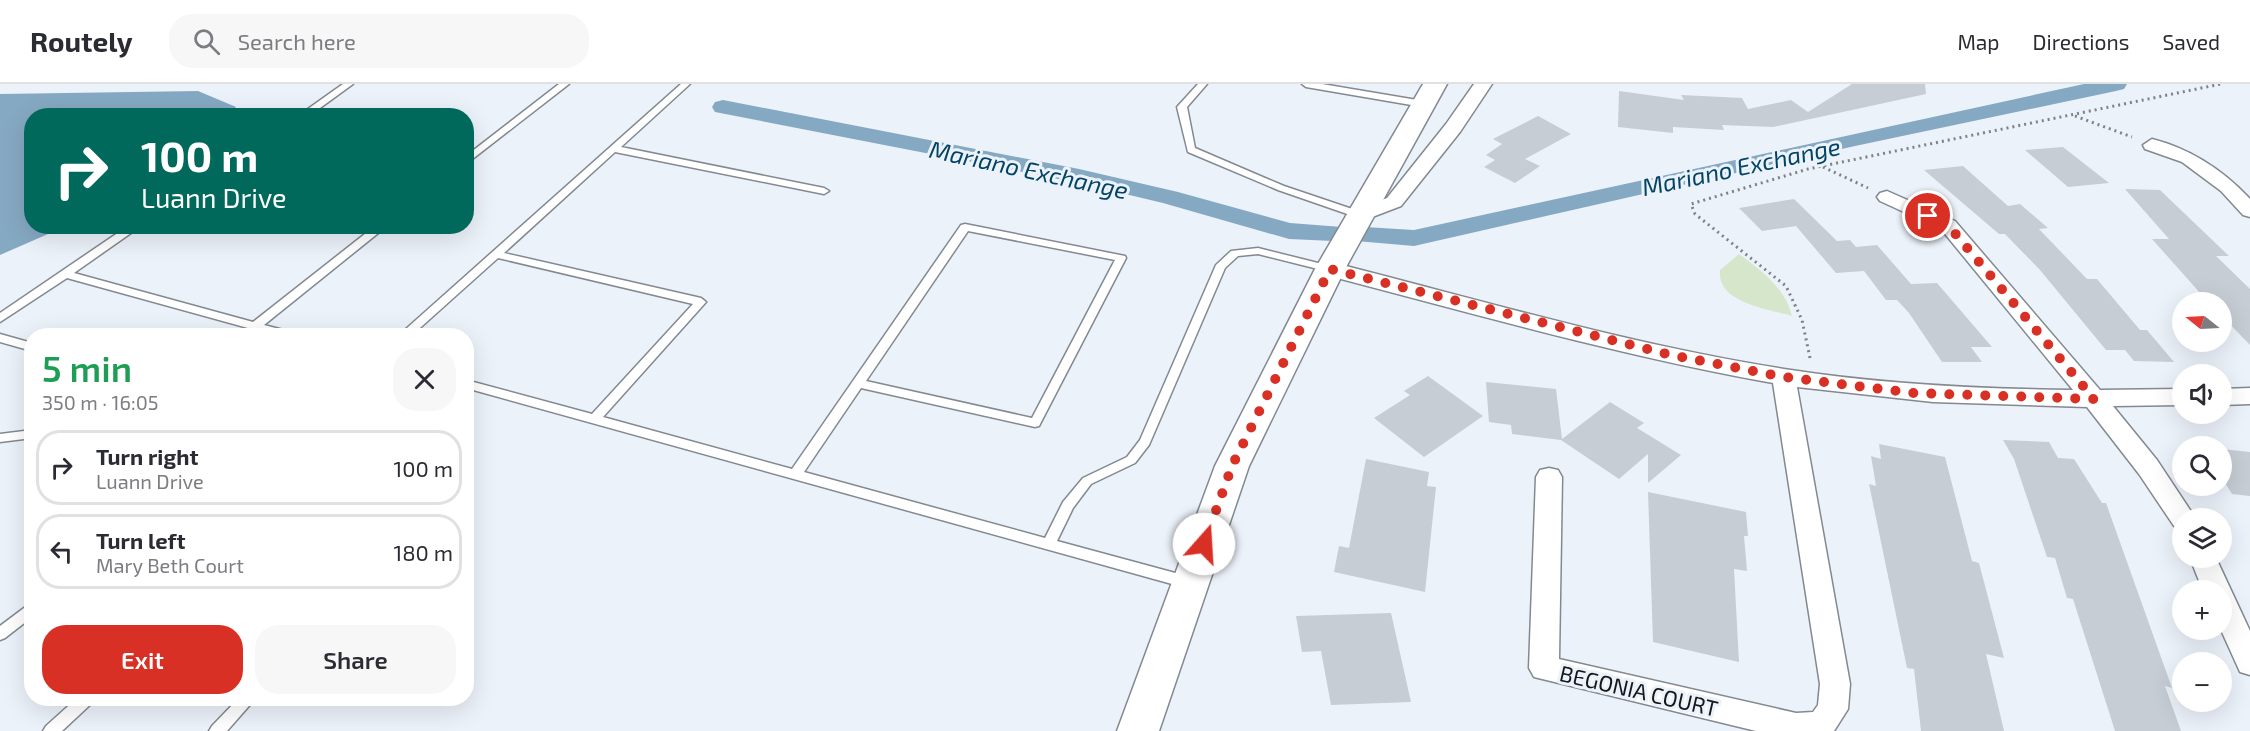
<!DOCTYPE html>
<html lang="en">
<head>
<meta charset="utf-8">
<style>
	:root { --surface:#fff; --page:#f7f7f7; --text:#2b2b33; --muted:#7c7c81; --line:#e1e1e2; --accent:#d93025 }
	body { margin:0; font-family:"Exo 2",sans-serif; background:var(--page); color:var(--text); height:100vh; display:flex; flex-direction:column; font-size:22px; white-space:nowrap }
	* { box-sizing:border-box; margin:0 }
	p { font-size:20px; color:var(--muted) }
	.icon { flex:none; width:33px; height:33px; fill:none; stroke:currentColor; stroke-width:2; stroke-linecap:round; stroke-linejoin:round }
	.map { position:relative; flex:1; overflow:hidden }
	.details { position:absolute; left:24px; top:244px; width:450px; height:378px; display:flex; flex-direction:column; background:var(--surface); border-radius:24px; box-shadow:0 6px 24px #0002 }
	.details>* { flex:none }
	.guide { position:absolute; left:24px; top:24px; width:450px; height:126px; border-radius:24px; box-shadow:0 6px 24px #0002; background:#00695c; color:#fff; overflow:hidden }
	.needle { width:39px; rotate:288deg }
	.controls { position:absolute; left:2172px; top:208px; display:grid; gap:12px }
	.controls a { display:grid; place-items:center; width:60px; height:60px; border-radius:50%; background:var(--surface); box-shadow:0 6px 24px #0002; font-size:30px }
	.pin { position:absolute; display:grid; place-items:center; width:51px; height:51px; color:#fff; margin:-26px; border:3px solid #fff; border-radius:50%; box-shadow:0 2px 6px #0007 }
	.me { position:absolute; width:66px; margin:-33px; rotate:19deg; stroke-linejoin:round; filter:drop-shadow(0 0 4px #0008) }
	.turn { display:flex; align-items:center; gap:21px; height:126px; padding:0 18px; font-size:27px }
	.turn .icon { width:78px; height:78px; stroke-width:2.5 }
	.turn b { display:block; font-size:42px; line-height:51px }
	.round { display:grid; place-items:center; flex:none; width:63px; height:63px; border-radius:24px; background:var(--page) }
	.overview { display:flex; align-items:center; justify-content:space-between; height:102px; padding:0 18px }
	h1 { font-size:36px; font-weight:600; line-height:45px; color:#1e9e55 }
	.button { display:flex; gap:12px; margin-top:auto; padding:12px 18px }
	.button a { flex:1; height:69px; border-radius:24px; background:var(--accent); color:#fff; font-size:24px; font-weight:600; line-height:69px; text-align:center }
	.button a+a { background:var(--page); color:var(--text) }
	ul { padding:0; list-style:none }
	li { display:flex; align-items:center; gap:18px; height:75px; margin:0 12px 9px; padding:0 6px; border:3px solid var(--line); border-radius:24px }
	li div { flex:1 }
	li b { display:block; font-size:22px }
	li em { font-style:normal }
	header { display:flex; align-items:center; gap:36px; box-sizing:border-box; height:84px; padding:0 30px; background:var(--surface); border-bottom:2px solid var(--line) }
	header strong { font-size:28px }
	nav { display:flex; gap:33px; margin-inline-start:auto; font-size:21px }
	.search { width:420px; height:54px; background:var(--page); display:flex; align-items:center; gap:15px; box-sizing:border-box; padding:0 21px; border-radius:24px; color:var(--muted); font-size:22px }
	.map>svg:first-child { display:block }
	.green { fill:#d6e6ca }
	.water { fill:#86a9c3 }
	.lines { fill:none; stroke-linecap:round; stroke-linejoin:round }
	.canal { fill:#86a9c3; fill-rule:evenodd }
	.building { fill:#c7cdd5 }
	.service-casing { stroke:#838990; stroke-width:3 }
	.minor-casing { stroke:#838990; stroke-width:3 }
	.secondary-casing { stroke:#838990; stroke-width:3 }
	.path { stroke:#7e8287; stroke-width:3; stroke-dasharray:2 4; stroke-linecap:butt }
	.service { fill:#fff; fill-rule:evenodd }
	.minor { fill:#fff; fill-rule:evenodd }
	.secondary { fill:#fff; fill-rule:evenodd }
	.route { stroke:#d93025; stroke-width:10; stroke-dasharray:0 18 }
	.labels { text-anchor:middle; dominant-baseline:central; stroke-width:6; stroke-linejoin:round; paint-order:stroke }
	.street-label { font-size:22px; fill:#15171a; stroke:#ecf2fa }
	.water-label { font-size:24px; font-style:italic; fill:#024366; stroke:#ecf2fa }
</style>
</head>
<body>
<header>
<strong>Routely</strong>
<div class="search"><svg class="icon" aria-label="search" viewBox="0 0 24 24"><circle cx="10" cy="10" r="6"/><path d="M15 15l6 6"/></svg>Search here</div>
<nav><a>Map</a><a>Directions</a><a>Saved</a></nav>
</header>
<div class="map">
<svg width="2250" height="647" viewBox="0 0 2250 647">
	<rect width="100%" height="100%" fill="#ecf2fa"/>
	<!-- green -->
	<path class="green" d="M1739,170C1762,187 1785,204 1792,232C1769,225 1716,219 1720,186Z"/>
	<!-- water -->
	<path class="water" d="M198,7L236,23L226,32H32V142L64,143L0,171V10Z"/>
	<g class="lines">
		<!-- canal -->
		<path class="canal" d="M2084,0H2127L2124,5L2116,7L1855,62L1414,162L1356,157L1352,151L1356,145L1365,143L1414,146Z
			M723,16L1079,85L1178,108L1290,139L1342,143L1346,149L1342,155L1333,157L1289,155L1163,119L1079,99L715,28L712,23L715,18Z"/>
	</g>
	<!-- building -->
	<path class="building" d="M1852,0H1925L1926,10L1773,43L1722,41L1724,46L1673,43V49L1618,43L1619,7L1684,16L1681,11L1742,14L1748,25L1791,16L1808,28Z
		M1538,32L1571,50L1525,75L1540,82L1515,99L1484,83L1495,76L1486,71L1502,60L1493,55Z
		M2063,63L2109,99L2068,103L2025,66Z
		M1963,82L2008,122L2020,120L2048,144L2039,145L2087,195H2097L2140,246H2147L2174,278L2134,277L2125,266H2106L2040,186L2005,150H1999L1924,86Z
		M2125,105L2160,106L2229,172H2216L2250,205V261L2222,232V219H2209L2152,155H2169Z
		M1794,115L1837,157L1850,156L1856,163L1877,161L1911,200L1937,199L1992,263H1971L1982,278H1942L1909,229L1897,216H1886L1864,187L1836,189L1796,142L1762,147L1739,124Z
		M1428,292L1483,332L1424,373L1374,334L1410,311L1404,307Z
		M1486,298L1556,305L1562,355L1610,318L1644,339L1637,344L1681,371L1648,399V370L1619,395L1561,356L1512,350L1511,341L1489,338Z
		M2003,356L2049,358L2058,374L2074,375L2102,419H2106L2172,604L2165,602L2181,647H2115L2073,515L2067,514L2055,474L2047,473L2014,375Z
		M1879,360L1945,373L1972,477L1979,479L2004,574L1986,570L2004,647H1921L1914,585L1907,584L1869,400L1876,402L1871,372L1881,375Z
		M2222,365L2250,368V412L2232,410L2222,394Z
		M1366,375L1429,388L1427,402L1436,403L1425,508L1334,488L1339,462L1349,464Z
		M1648,408L1746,428L1748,452H1744L1747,487L1734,485L1739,578L1653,558Z
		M1391,529L1411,618L1331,621L1321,567L1302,568L1296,532Z"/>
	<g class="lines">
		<!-- service casing -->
		<g class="service-casing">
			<path id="service" d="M343,0H353L309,32H298Z
				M559,0H569L466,80V72Z
				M681,0H690L621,63L824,104L829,107L824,110L615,68L504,169L701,214L706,218L603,333L792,385L961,141L965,140L1125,172L1126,174L1039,342L1035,343L861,304L804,388L1045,454L1063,418L1083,394L1127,373L1140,356L1216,181L1231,167L1258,164L1334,183L1335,185L1334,187L1330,188L1258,170L1238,172L1225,184L1149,361L1135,379L1091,400L1073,424L1057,457L1190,493L1195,495L1197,499L1195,503L1190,505L466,304V296L592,330L693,220L498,174L411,252H398ZM968,147L1115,176L1032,334L866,297Z
				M1198,0H1207L1187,23L1195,64L1284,102L1364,129V133H1356L1278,106L1188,68L1177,23Z
				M1302,0H1322L1423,17L1428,20L1423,23L1306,3Z
				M128,142H141L74,189L253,238L375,142H387L264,241L295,249L297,252H277L67,194L0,238V229Z
				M0,250L32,259V267L0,258Z
				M32,346V354L0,358V350Z
				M32,518V533L5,554L0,556V542Z
				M76,615H93L91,620L62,647H43L46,642Z
				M238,615H255L227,647H209L212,642Z"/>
		</g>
		<!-- minor casing -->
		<g class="minor-casing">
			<path id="minor" d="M1474,0H1492L1460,48L1401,122L1367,135H1353L1350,131L1353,127L1387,114L1446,40Z
				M2152,55C2191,65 2223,86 2250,115V133L2243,131L2221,107L2182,78L2145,65L2143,61Z
				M1887,107L1955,137L2100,306L2182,305V321L2113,322L2157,376L2196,435H2182V445L2174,442L2139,390L2087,323L1933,318L1797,303L1850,600L1848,625L1834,647H1756L1534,593L1529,584L1536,393L1540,386L1549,384L1558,386L1562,393L1559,575L1796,629L1813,628L1818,621L1820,600L1773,299C1621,272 1472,229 1322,190L1319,185L1322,180L1330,178C1481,216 1630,261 1784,285C1880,300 1976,305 2073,306L1941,145L1880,117L1877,113L1880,109Z
				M2250,304V320L2222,321V305Z
				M2190,474H2216L2250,547V591L2240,588L2221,546L2222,507H2203Z"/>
		</g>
		<!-- secondary casing -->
		<g class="secondary-casing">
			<path id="secondary" d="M1423,0H1447L1345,185L1249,382L1159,647H1117L1215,382L1315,185Z"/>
		</g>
		<!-- path -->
		<path class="path" d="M2075,32L2132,53
			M1823,83L1868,104
			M1810,274L1802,236L1786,202L1695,130L1691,120L1808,85L2221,0"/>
		<!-- service -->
		<use href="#service" class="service"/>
		<!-- minor -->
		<use href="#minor" class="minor"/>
		<!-- secondary -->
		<use href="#secondary" class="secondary"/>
	</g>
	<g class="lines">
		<!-- route -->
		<path class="route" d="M1204,460L1232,382L1330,185L1671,271L1784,293L1913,309L2094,315L1948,141L1928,132"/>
	</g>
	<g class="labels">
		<!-- street labels -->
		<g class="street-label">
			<text transform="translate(1639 606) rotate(13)">BEGONIA COURT</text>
		</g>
		<!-- water labels -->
		<g class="water-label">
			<text transform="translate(1741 82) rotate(-12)">Mariano Exchange</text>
			<text transform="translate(1029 85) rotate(12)">Mariano Exchange</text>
		</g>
	</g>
</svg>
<div class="controls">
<a><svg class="needle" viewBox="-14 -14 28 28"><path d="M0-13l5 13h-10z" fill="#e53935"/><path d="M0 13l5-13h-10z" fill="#7c7c81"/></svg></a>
<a><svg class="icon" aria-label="sound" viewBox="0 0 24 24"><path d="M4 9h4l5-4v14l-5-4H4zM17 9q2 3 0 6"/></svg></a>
<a><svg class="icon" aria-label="search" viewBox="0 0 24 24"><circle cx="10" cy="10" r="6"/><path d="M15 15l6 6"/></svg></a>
<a><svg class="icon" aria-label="layers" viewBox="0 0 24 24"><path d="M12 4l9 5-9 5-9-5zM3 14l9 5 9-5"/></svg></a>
<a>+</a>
<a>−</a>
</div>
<div class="pin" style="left:1928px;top:132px;background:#d93025"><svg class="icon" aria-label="arrive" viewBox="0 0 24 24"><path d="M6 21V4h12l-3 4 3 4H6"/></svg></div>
<svg class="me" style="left:1204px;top:460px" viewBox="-20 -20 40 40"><circle r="19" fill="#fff"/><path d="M0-13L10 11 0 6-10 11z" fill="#d93025"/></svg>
<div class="guide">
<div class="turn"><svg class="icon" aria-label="right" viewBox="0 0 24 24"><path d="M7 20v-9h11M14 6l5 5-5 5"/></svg><div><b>100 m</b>Luann Drive</div></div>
</div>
<section class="details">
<div class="overview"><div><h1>5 min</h1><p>350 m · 16:05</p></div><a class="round"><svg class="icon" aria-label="close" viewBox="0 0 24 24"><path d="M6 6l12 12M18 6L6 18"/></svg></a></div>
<ul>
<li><svg class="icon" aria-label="right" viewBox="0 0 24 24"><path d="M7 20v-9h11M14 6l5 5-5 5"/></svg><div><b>Turn right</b><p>Luann Drive</p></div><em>100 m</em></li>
<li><svg class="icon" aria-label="left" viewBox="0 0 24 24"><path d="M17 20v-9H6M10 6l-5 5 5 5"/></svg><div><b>Turn left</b><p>Mary Beth Court</p></div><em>180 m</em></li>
</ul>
<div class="button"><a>Exit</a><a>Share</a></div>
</section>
</div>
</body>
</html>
